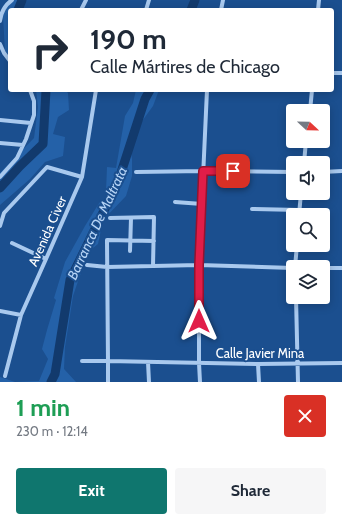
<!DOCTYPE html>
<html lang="en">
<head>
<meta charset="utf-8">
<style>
	:root { --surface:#fff; --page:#f6f6f7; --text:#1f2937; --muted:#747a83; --accent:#0f766e }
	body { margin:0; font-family:Cabin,sans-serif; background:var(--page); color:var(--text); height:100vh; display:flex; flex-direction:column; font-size:15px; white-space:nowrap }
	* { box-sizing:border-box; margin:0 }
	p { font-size:13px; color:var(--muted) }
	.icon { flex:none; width:22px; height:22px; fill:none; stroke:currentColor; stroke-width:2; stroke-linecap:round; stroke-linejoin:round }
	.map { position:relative; height:382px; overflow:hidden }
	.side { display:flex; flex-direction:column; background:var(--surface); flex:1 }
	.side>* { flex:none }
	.hud { position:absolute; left:8px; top:8px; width:326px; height:84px; border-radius:4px; box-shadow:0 2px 10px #0003; background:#fff; color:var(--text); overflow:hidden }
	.needle { width:26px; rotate:112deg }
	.tools { position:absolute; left:286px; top:104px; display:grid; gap:8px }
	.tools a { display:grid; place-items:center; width:44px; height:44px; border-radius:4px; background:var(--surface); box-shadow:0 2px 10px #0003; font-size:20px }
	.pin { position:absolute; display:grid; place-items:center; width:34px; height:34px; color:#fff; margin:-17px; border-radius:8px; box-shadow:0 2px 6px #0006 }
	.me { position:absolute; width:44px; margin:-22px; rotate:0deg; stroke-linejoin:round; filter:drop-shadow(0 0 3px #0008) }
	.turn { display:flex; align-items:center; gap:14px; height:84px; padding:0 16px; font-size:18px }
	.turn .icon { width:52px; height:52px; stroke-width:2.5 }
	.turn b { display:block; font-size:28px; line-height:34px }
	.round { display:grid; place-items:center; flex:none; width:42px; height:42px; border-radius:4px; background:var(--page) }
	.summary { display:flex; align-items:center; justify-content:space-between; height:68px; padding:0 16px }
	h1 { font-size:24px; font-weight:800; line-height:30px; color:#1e9e55 }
	.cta { display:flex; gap:8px; margin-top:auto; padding:8px 16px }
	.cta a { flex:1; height:46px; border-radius:4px; background:var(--accent); color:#fff; font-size:16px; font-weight:800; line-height:46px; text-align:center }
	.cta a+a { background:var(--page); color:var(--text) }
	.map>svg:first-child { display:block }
	.green { fill:#2461a8 }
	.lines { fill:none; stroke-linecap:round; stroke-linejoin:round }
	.river { stroke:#123a6d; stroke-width:9 }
	.minor { stroke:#a9c9ee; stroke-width:4 }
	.route-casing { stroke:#92132f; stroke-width:10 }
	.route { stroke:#e11d48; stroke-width:7 }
	.labels { text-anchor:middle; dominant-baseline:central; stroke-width:4; stroke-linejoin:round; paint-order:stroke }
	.street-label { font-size:13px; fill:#fff; stroke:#1b4f8f }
	.water-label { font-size:14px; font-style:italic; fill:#b5d3f5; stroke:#1b4f8f }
</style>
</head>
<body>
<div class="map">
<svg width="342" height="382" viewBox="0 0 342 382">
	<rect width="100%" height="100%" fill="#1b4f8f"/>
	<!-- green -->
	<path class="green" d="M9,0H22L19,10H10V58L5,52L3,15Z
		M36,90H65L68,93L69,110L58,117L53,134L65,137L63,156L45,162L30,179L0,205V173L34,138L38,107Z
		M136,90H159L153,106L129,139L132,159V176L126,196L103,220L98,244L88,252L73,296L65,347L64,369L76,382H0V377L15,382L39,381L48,359L42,349L47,330L56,300L54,298L65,262L85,226L101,200L106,202L111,195L106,191L107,167L116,168L125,116L133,103Z"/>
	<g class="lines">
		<!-- river -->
		<path class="river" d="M18,10L22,0
			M191,10L195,0
			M0,188L20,166L43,144L46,90
			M51,382L55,374L70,280L118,182L145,99L150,90"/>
		<!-- minor -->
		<path class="minor" d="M81,10L86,0
			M146,10L149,0
			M221,10L223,0
			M318,10L319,0
			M0,21C1,12 5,5 12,0
			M0,44L4,53L10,61
			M332,73H342
			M310,111L312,90
			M0,120L31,123
			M0,143L23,145
			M304,163L306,141
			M136,172L203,171L293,172
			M323,172L342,171
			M0,177L17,158L26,139L34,115V101L30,90
			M175,202L202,204
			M252,209L299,210
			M299,215L301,193
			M110,218L154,217L153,266
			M0,226L4,213L47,167L82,177
			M12,243L46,259
			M130,251L131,218
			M87,265L107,267L199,265L293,268
			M295,267L297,245
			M323,268H342
			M296,297L298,382
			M0,311L21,315
			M82,361H108L258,364L342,363
			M148,362L149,382
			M258,364L259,382
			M5,376L21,315L46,259L82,177L96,90
			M108,382V361L107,240L154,241
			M200,382L199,363V265L207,90"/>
	</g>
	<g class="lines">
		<!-- route casing -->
		<g class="route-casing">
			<path id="route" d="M199,321V265L203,171H233"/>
		</g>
		<!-- route -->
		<use href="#route" class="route"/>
	</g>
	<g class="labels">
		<!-- street labels -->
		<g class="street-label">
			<text transform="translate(47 231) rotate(-66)">Avenida Civer</text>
			<text x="260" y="353">Calle Javier Mina</text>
		</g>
		<!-- water labels -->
		<g class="water-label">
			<text transform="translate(97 223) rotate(-65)">Barranca De Maltrata</text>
		</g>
	</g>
</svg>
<div class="tools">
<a><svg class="needle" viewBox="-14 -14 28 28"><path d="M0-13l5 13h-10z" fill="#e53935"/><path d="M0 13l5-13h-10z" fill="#747a83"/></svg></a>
<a><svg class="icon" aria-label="sound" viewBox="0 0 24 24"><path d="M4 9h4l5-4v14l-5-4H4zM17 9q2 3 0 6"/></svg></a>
<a><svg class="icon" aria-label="search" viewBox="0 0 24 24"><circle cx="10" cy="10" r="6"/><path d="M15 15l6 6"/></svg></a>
<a><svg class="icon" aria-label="layers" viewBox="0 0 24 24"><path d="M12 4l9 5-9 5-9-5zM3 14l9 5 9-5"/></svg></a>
</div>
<div class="pin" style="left:233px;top:171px;background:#d93025"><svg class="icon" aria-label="arrive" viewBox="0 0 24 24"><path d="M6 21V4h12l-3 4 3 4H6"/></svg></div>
<svg class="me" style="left:199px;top:321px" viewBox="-20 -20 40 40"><path d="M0-17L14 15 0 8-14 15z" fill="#e11d48" stroke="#fff" stroke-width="4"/></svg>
<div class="hud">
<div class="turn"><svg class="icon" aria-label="right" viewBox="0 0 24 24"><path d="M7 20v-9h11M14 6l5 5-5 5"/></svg><div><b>190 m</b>Calle Mártires de Chicago</div></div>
</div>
</div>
<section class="side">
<div class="summary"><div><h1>1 min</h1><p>230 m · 12:14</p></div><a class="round" style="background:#d93025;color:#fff"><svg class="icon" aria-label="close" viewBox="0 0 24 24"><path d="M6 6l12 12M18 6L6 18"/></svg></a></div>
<div class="cta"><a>Exit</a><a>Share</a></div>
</section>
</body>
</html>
